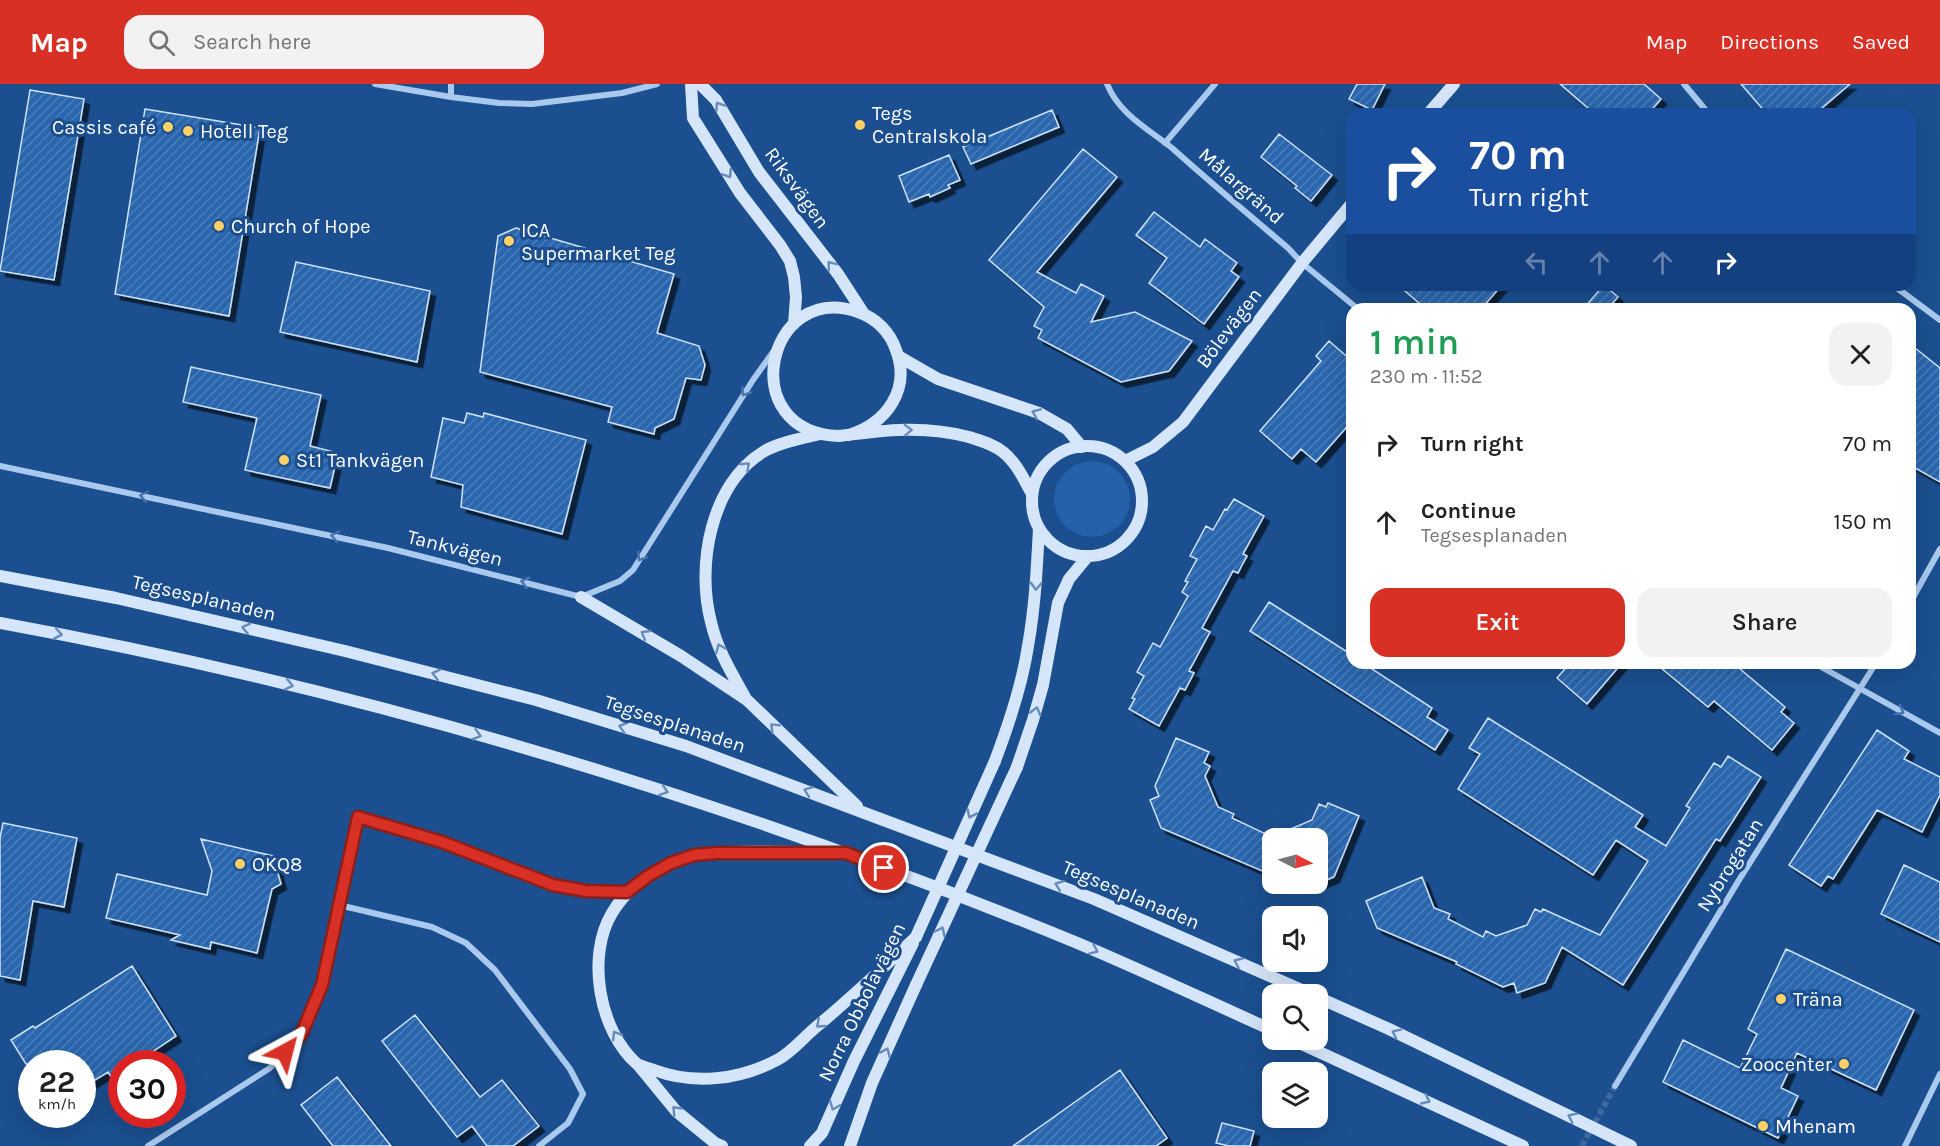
<!DOCTYPE html>
<html lang="en">
<head>
<meta charset="utf-8">
<style>
	:root { --surface:#fff; --page:#f2f2f2; --text:#202124; --muted:#757577; --accent:#d93025 }
	body { margin:0; font-family:Karla,sans-serif; background:var(--page); color:var(--text); height:100vh; display:flex; flex-direction:column; font-size:22px; white-space:nowrap }
	* { box-sizing:border-box; margin:0 }
	p { font-size:20px; color:var(--muted) }
	.icon { flex:none; width:33px; height:33px; fill:none; stroke:currentColor; stroke-width:2; stroke-linecap:round; stroke-linejoin:round }
	.map { position:relative; flex:1; overflow:hidden }
	.panel { position:absolute; left:1346px; top:219px; width:570px; height:366px; display:flex; flex-direction:column; background:var(--surface); border-radius:18px; box-shadow:0 6px 24px #0002 }
	.panel>* { flex:none }
	.top-card { position:absolute; left:1346px; top:24px; width:570px; height:183px; border-radius:18px; box-shadow:0 6px 24px #0002; background:#1a4fa0; color:#fff; overflow:hidden }
	.needle { width:39px; rotate:96deg }
	.controls { position:absolute; left:1262px; top:744px; display:grid; gap:12px }
	.controls a { display:grid; place-items:center; width:66px; height:66px; border-radius:12px; background:var(--surface); box-shadow:0 6px 24px #0002; font-size:30px }
	.speed { position:absolute; left:18px; top:966px; display:flex; gap:12px; font-size:30px; font-weight:700; text-align:center }
	.speed>* { display:grid; place-content:center; width:78px; height:78px; border-radius:50%; background:var(--surface); box-shadow:0 6px 24px #0002; line-height:1 }
	.speed small { font-size:15px; font-weight:400 }
	.speed .limit { border:9px solid #d22; background:#fff; color:#111 }
	.pin { position:absolute; display:grid; place-items:center; width:51px; height:51px; color:#fff; margin:-26px; border:3px solid #fff; border-radius:50%; box-shadow:0 2px 6px #0007 }
	.me { position:absolute; width:66px; margin:-33px; rotate:38deg; stroke-linejoin:round; filter:drop-shadow(0 0 4px #0008) }
	.turn { display:flex; align-items:center; gap:21px; height:126px; padding:0 24px; font-size:27px }
	.turn .icon { width:78px; height:78px; stroke-width:2.5 }
	.turn b { display:block; font-size:42px; line-height:51px }
	.lanes { display:flex; align-items:center; height:57px; padding:0 24px; background:#0003; justify-content:center; gap:30px; direction:ltr }
	.lanes .off { opacity:.35 }
	.round { display:grid; place-items:center; flex:none; width:63px; height:63px; border-radius:18px; background:var(--page) }
	.head { display:flex; align-items:center; justify-content:space-between; height:102px; padding:0 24px }
	h1 { font-size:36px; font-weight:600; line-height:45px; color:#1e9e55 }
	.action { display:flex; gap:12px; margin-top:auto; padding:12px 24px }
	.action a { flex:1; height:69px; border-radius:18px; background:var(--accent); color:#fff; font-size:24px; font-weight:600; line-height:69px; text-align:center }
	.action a+a { background:var(--page); color:var(--text) }
	ul { padding:0; list-style:none }
	li { display:flex; align-items:center; gap:18px; height:78px; padding:0 24px }
	li div { flex:1 }
	li b { display:block; font-size:22px }
	li em { font-style:normal }
	header { display:flex; align-items:center; gap:36px; box-sizing:border-box; height:84px; padding:0 30px; background:var(--accent); color:#fff }
	header strong { font-size:28px }
	nav { display:flex; gap:33px; margin-inline-start:auto; font-size:21px }
	.search { width:420px; height:54px; background:var(--page); display:flex; align-items:center; gap:15px; box-sizing:border-box; padding:0 21px; border-radius:18px; color:var(--muted); font-size:22px }
	.map>svg:first-child { display:block }
	.green { fill:#2461a8 }
	.building { fill:url(#building-hatch); stroke:#cfe3fa; stroke-width:1.5; filter:url(#shadow) }
	.lines { fill:none; stroke-linecap:round; stroke-linejoin:round }
	.street-tunnel { stroke:#3d69a0; stroke-width:6; stroke-dasharray:6 3; stroke-linecap:butt }
	.street { stroke:#a9c9ee; stroke-width:6 }
	.secondary { stroke:#d6e6fa; stroke-width:12 }
	.secondary-bridge { stroke:#d6e6fa; stroke-width:12 }
	.oneway { stroke:#668bba }
	.oneway2 { stroke:#4674ac }
	.route-casing { stroke:#8d1f18; stroke-width:15 }
	.route { stroke:#d93025; stroke-width:10 }
	.poi-dot { fill:#ffd166; stroke:#1b4f8f; stroke-width:2 }
	.labels { text-anchor:middle; dominant-baseline:central; stroke-width:6; stroke-linejoin:round; paint-order:stroke }
	.poi-label { font-size:20px; fill:#fff; stroke:#1b4f8f; text-anchor:start }
	.street-label { font-size:20px; fill:#fff; stroke:#1b4f8f }
</style>
</head>
<body>
<header>
<strong>Map</strong>
<div class="search"><svg class="icon" aria-label="search" viewBox="0 0 24 24"><circle cx="10" cy="10" r="6"/><path d="M15 15l6 6"/></svg>Search here</div>
<nav><a>Map</a><a>Directions</a><a>Saved</a></nav>
</header>
<div class="map">
<svg width="1940" height="1062" viewBox="0 0 1940 1062">
	<defs>
		<pattern id="building-hatch" width="6" height="6" patternUnits="userSpaceOnUse" patternTransform="scale(1.5)"><rect width="6" height="6" fill="#2a66ad"/><path d="M-1 1l2-2M0 6l6-6M5 7l2-2" fill="none" stroke="#4a7db9"/></pattern>
		<filter id="shadow"><feDropShadow dx="5.5" dy="5.5" stdDeviation="0" flood-color="#0009"/></filter>
	</defs>
	<rect width="100%" height="100%" fill="#1b4f8f"/>
	<!-- green -->
	<path class="green" d="M1054 415a38 38 0 1 1 76 0a38 38 0 1 1-76 0Z"/>
	<!-- building -->
	<path class="building" d="M1357,0H1385L1372,26L1349,15Z
		M1560,0H1644L1661,15L1648,30H1595Z
		M1741,0H1850L1815,30H1767Z
		M30,6L84,15L54,196L0,187Z
		M145,25L260,44L229,232L115,210Z
		M1052,26L1059,43L971,80L963,63Z
		M1279,50L1332,91L1311,117L1295,104L1297,102L1261,73Z
		M1083,65L1117,93L1037,188L1076,209L1081,200L1104,212L1091,238L1135,228L1192,257L1169,287L1121,298L1038,254L1042,246L1034,242L1044,223L989,176Z
		M949,71L960,96L948,101L950,104L930,113L929,110L909,118L899,92Z
		M1154,128L1200,163L1205,155L1237,179L1231,187L1239,193L1204,240L1149,199L1167,174L1136,151Z
		M516,144L674,190L657,249L699,262L705,281L701,296L686,294L674,335L655,344L654,350L608,338L612,323L480,288L498,152Z
		M296,178L430,207L417,278L280,248Z
		M1398,201H1502L1481,225H1426Z
		M1604,201L1618,213L1607,225H1583Z
		M1329,257L1352,277V337L1316,378L1301,365L1292,375L1260,347L1321,277L1316,272Z
		M1910,260L1940,284V398L1910,381V352L1912,348L1910,335Z
		M191,283L321,311L310,362L338,369L330,404L245,386L257,334L183,318Z
		M467,329L483,333L484,329L586,356L562,450L461,423L463,401L431,393L443,334L464,339Z
		M1234,415L1264,432L1243,470L1247,472L1242,481L1238,489L1233,487L1202,544L1210,548L1189,587L1194,589L1185,606L1180,604L1159,642L1129,625L1135,615L1132,614L1144,592L1137,588L1153,559L1160,563L1188,512L1182,508L1188,498L1185,497L1197,475L1190,472L1206,442L1213,446L1225,425L1227,426Z
		M1269,518L1352,571V579H1363L1432,624L1427,633L1448,646L1435,666L1250,547Z
		M1570,579H1622L1587,620L1557,594Z
		M1655,579H1733L1785,623L1781,628L1794,639L1772,666L1714,617L1708,623Z
		M1488,634L1643,731L1635,743L1666,762L1690,724L1686,722L1714,679L1721,683L1728,672L1761,693L1720,757L1716,755L1623,901L1562,863L1545,899L1517,909L1514,899L1503,903L1456,880L1457,878L1377,844L1366,817L1422,793L1434,824L1450,830L1448,835L1483,853L1486,847L1496,852L1527,841L1535,825L1541,828L1543,825L1600,851L1648,777L1616,756L1593,791L1458,705L1480,670L1469,664Z
		M1877,646L1909,667L1904,675L1940,693V711L1922,748L1877,726L1833,795L1828,792L1821,802L1789,781Z
		M1176,654L1209,668L1204,679L1210,682L1205,692L1218,723L1234,730L1232,734L1272,753L1312,736L1319,720L1326,723L1328,719L1359,732L1334,793L1317,800V754H1272V791L1161,744L1150,716L1159,712L1155,702Z
		M3,739L77,754L64,823L33,817L20,896L0,892V754Z
		M201,755L273,772L281,800L272,805L257,869L211,858L210,865L171,856L180,851L106,834L117,790L207,811L212,787Z
		M1904,781L1940,798V858L1881,830Z
		M1786,865L1914,926L1876,1006L1797,969L1781,1004L1798,1012L1778,1054L1663,998L1683,956L1740,984L1757,950L1748,945Z
		M132,882L176,952L134,980H122V1009L108,988L82,1004V980H26L11,956L33,942L35,944Z
		M415,931L480,1013L502,996L539,1042L513,1062H487L472,1042L457,1053L382,957Z
		M1120,986L1167,1054L1156,1062H1013Z
		M337,993L391,1062H333L301,1021Z
		M1222,1039L1254,1047L1250,1062H1229L1216,1059Z"/>
	<g class="lines">
		<!-- street-tunnel -->
		<path class="street-tunnel" d="M1582,1062L1615,1002"/>
		<!-- street -->
		<path class="street" d="M375,0L451,13L499,19L532,20L622,9L657,0
			M1107,0C1119,30 1148,45 1172,64C1210,98 1249,131 1288,164L1302,179L1358,225
			M1684,0L1709,30
			M451,13V0
			M1165,59L1215,0
			M1893,201L1940,236
			M0,382L388,464L581,513L620,497L633,486L753,296L773,268
			M1910,519L1940,465
			M1814,579L1940,649
			M339,821L432,843L466,859L495,886L570,985L583,1010L568,1039L539,1062
			M1615,1002L1739,796L1876,579
			M148,1062L270,984L301,951L322,901L358,733
			M1905,1062L1940,990"/>
		<!-- secondary -->
		<path class="secondary" d="M691,0L693,34L740,109L780,161L790,177L794,193L796,213L794,240
			M700,0L716,16L759,88L838,190L864,230
			M1428,30L1454,0
			M898,272L938,295L1039,329L1067,345L1082,363
			M849,351C887,339 911,305 896,266C890,248 876,234 858,228C767,196 733,348 839,352C885,346 924,341 969,353C981,357 993,360 1003,368C1017,379 1024,396 1032,410
			M1032 417a55 55 0 1 1 110 0a55 55 0 1 1-110 0Z
			M1125,377L1153,363L1183,338L1302,179L1352,119
			M0,492L116,514L345,567L536,616L686,662L1094,815L1311,910
			M581,513L681,572L747,616L857,722
			M0,539C368,606 729,716 1075,858C1142,886 1207,917 1272,946
			M745,613C731,588 717,565 711,538C696,481 711,400 763,368C777,359 803,354 820,350
			M995,677C1009,640 1022,602 1028,562C1035,523 1037,483 1039,444
			M1017,683L1033,636L1043,601L1058,519L1069,495L1088,472
			M358,733L443,758L553,801L586,807L627,808
			M836,769C793,769 706,761 669,780C646,791 625,807 612,829C586,872 599,947 637,980C642,983 649,984 654,986C694,1001 739,996 777,976C791,969 803,954 815,944C850,915 883,884 916,853
			M1317,913L1389,945L1631,1062
			M1293,956L1523,1062
			M639,982L676,1027L715,1059L722,1062
			M810,1062L822,1049L854,977L913,859
			M850,1062L872,999L916,901"/>
		<!-- secondary-bridge -->
		<path class="secondary-bridge" d="M916,853L995,677
			M916,901L1017,683"/>
	</g>
	<!-- one-way arrows -->
	<defs><path id="oneway-chevron" d="M-2-3.5L2.5 0L-2 3.5" fill="none" stroke-width="1.6" stroke-linecap="round" stroke-linejoin="round" transform="scale(1.5)"/></defs>
	<g class="oneway">
		<use href="#oneway-chevron" transform="translate(719 22) rotate(-123)"/>
		<use href="#oneway-chevron" transform="translate(728 90) rotate(58)"/>
		<use href="#oneway-chevron" transform="translate(831 181) rotate(-128)"/>
		<use href="#oneway-chevron" transform="translate(1036 329) rotate(-157)"/>
		<use href="#oneway-chevron" transform="translate(908 346) rotate(-2)"/>
		<use href="#oneway-chevron" transform="translate(746 382) rotate(-44)"/>
		<use href="#oneway-chevron" transform="translate(1036 502) rotate(93)"/>
		<use href="#oneway-chevron" transform="translate(246 544) rotate(-167)"/>
		<use href="#oneway-chevron" transform="translate(58 550) rotate(10)"/>
		<use href="#oneway-chevron" transform="translate(645 550) rotate(-150)"/>
		<use href="#oneway-chevron" transform="translate(720 564) rotate(-113)"/>
		<use href="#oneway-chevron" transform="translate(436 590) rotate(-166)"/>
		<use href="#oneway-chevron" transform="translate(289 601) rotate(13)"/>
		<use href="#oneway-chevron" transform="translate(1036 627) rotate(-75)"/>
		<use href="#oneway-chevron" transform="translate(623 643) rotate(-163)"/>
		<use href="#oneway-chevron" transform="translate(774 643) rotate(-135)"/>
		<use href="#oneway-chevron" transform="translate(477 651) rotate(16)"/>
		<use href="#oneway-chevron" transform="translate(664 707) rotate(19)"/>
		<use href="#oneway-chevron" transform="translate(808 707) rotate(-160)"/>
		<use href="#oneway-chevron" transform="translate(971 730) rotate(114)"/>
		<use href="#oneway-chevron" transform="translate(1059 801) rotate(-159)"/>
		<use href="#oneway-chevron" transform="translate(941 847) rotate(-65)"/>
		<use href="#oneway-chevron" transform="translate(1094 866) rotate(24)"/>
		<use href="#oneway-chevron" transform="translate(1238 878) rotate(-156)"/>
		<use href="#oneway-chevron" transform="translate(820 940) rotate(139)"/>
		<use href="#oneway-chevron" transform="translate(1396 949) rotate(-154)"/>
		<use href="#oneway-chevron" transform="translate(616 951) rotate(-122)"/>
		<use href="#oneway-chevron" transform="translate(886 968) rotate(-66)"/>
		<use href="#oneway-chevron" transform="translate(1426 1016) rotate(25)"/>
		<use href="#oneway-chevron" transform="translate(834 1022) rotate(112)"/>
		<use href="#oneway-chevron" transform="translate(676 1026) rotate(-134)"/>
		<use href="#oneway-chevron" transform="translate(1572 1033) rotate(-154)"/>
	</g>
	<g class="oneway2">
		<use href="#oneway-chevron" transform="translate(745 308) rotate(123)"/>
		<use href="#oneway-chevron" transform="translate(144 412) rotate(-168)"/>
		<use href="#oneway-chevron" transform="translate(335 452) rotate(-168)"/>
		<use href="#oneway-chevron" transform="translate(641 473) rotate(123)"/>
		<use href="#oneway-chevron" transform="translate(525 498) rotate(-165)"/>
		<use href="#oneway-chevron" transform="translate(1900 627) rotate(29)"/>
	</g>
	<g class="lines">
		<!-- route casing -->
		<g class="route-casing">
			<path id="route" d="M285,968L301,951L322,901L358,733L442,758L553,801L586,807L627,808L648,792L671,779L694,771L717,769H846L884,784"/>
		</g>
		<!-- route -->
		<use href="#route" class="route"/>
	</g>
	<!-- markers -->
	<g class="poi-dot">
		<circle cx="860" cy="41" r="6"/>
		<circle cx="168" cy="43" r="6"/>
		<circle cx="188" cy="47" r="6"/>
		<circle cx="219" cy="142" r="6"/>
		<circle cx="509" cy="157" r="6"/>
		<circle cx="284" cy="376" r="6"/>
		<circle cx="240" cy="780" r="6"/>
		<circle cx="1781" cy="915" r="6"/>
		<circle cx="1844" cy="980" r="6"/>
		<circle cx="1763" cy="1042" r="6"/>
	</g>
	<g class="labels">
		<!-- poi labels -->
		<g class="poi-label">
			<text x="872" y="29">Tegs<tspan x="872" dy="23">Centralskola</tspan></text>
			<text x="156" y="43" text-anchor="end">Cassis café</text>
			<text x="200" y="47">Hotell Teg</text>
			<text x="231" y="142">Church of Hope</text>
			<text x="521" y="146">ICA<tspan x="521" dy="23">Supermarket Teg</tspan></text>
			<text x="296" y="376">St1 Tankvägen</text>
			<text x="252" y="780">OKQ8</text>
			<text x="1793" y="915">Träna</text>
			<text x="1832" y="980" text-anchor="end">Zoocenter</text>
			<text x="1775" y="1042">Mhenam</text>
		</g>
		<!-- street labels -->
		<g class="street-label">
			<text transform="translate(1241 102) rotate(41)">Målargränd</text>
			<text transform="translate(797 104) rotate(54)">Riksvägen</text>
			<text transform="translate(1229 244) rotate(-53)">Bölevägen</text>
			<text transform="translate(455 464) rotate(14)">Tankvägen</text>
			<text transform="translate(204 514) rotate(13)">Tegsesplanaden</text>
			<text transform="translate(675 640) rotate(18)">Tegsesplanaden</text>
			<text transform="translate(1730 781) rotate(-58)">Nybrogatan</text>
			<text transform="translate(1131 811) rotate(23)">Tegsesplanaden</text>
			<text transform="translate(862 918) rotate(-64)">Norra Obbolavägen</text>
		</g>
	</g>
</svg>
<div class="controls">
<a><svg class="needle" viewBox="-14 -14 28 28"><path d="M0-13l5 13h-10z" fill="#e53935"/><path d="M0 13l5-13h-10z" fill="#757577"/></svg></a>
<a><svg class="icon" aria-label="sound" viewBox="0 0 24 24"><path d="M4 9h4l5-4v14l-5-4H4zM17 9q2 3 0 6"/></svg></a>
<a><svg class="icon" aria-label="search" viewBox="0 0 24 24"><circle cx="10" cy="10" r="6"/><path d="M15 15l6 6"/></svg></a>
<a><svg class="icon" aria-label="layers" viewBox="0 0 24 24"><path d="M12 4l9 5-9 5-9-5zM3 14l9 5 9-5"/></svg></a>
</div>
<div class="speed"><div>22<small>km/h</small></div><div class="limit">30</div></div>
<div class="pin" style="left:884px;top:784px;background:#d93025"><svg class="icon" aria-label="arrive" viewBox="0 0 24 24"><path d="M6 21V4h12l-3 4 3 4H6"/></svg></div>
<svg class="me" style="left:285px;top:968px" viewBox="-20 -20 40 40"><path d="M0-17L14 15 0 8-14 15z" fill="#d93025" stroke="#fff" stroke-width="4"/></svg>
<div class="top-card">
<div class="turn"><svg class="icon" aria-label="right" viewBox="0 0 24 24"><path d="M7 20v-9h11M14 6l5 5-5 5"/></svg><div><b>70 m</b>Turn right</div></div>
<div class="lanes"><svg class="icon off" aria-label="left" viewBox="0 0 24 24"><path d="M17 20v-9H6M10 6l-5 5 5 5"/></svg><svg class="icon off" aria-label="ahead" viewBox="0 0 24 24"><path d="M12 20V5M6 11l6-6 6 6"/></svg><svg class="icon off" aria-label="ahead" viewBox="0 0 24 24"><path d="M12 20V5M6 11l6-6 6 6"/></svg><svg class="icon" aria-label="right" viewBox="0 0 24 24"><path d="M7 20v-9h11M14 6l5 5-5 5"/></svg></div>
</div>
<section class="panel">
<div class="head"><div><h1>1 min</h1><p>230 m · 11:52</p></div><a class="round"><svg class="icon" aria-label="close" viewBox="0 0 24 24"><path d="M6 6l12 12M18 6L6 18"/></svg></a></div>
<ul>
<li><svg class="icon" aria-label="right" viewBox="0 0 24 24"><path d="M7 20v-9h11M14 6l5 5-5 5"/></svg><div><b>Turn right</b></div><em>70 m</em></li>
<li><svg class="icon" aria-label="ahead" viewBox="0 0 24 24"><path d="M12 20V5M6 11l6-6 6 6"/></svg><div><b>Continue</b><p>Tegsesplanaden</p></div><em>150 m</em></li>
</ul>
<div class="action"><a>Exit</a><a>Share</a></div>
</section>
</div>
</body>
</html>
